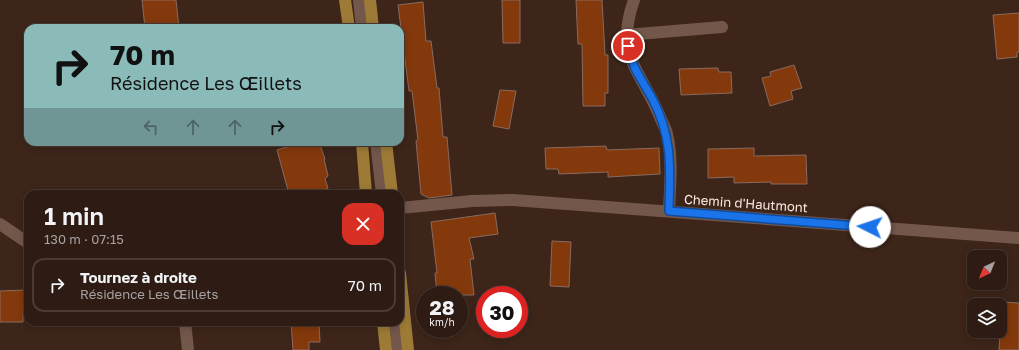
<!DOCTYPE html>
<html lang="fr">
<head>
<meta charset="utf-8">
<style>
	:root { --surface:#2e1c14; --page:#36251d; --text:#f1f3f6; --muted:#a7a1a0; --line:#493a34 }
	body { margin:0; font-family:"Golos Text",sans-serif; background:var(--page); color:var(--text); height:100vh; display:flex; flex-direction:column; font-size:15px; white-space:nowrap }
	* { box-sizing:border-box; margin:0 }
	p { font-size:13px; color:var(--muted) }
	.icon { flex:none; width:22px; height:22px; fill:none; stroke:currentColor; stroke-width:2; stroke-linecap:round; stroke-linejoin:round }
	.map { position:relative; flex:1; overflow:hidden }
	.sheet { position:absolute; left:24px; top:190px; width:380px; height:136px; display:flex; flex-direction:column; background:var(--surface); border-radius:12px; box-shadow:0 2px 10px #0003,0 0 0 1px var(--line) }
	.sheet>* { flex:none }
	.hud { position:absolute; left:24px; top:24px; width:380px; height:122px; border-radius:12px; box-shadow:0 2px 10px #0003,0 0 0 1px var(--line); background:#8bbbb9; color:#111; overflow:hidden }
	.needle { width:26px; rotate:223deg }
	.tools { position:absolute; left:967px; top:250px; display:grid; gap:8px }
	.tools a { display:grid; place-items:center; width:40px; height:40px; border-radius:8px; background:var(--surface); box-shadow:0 2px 10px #0003,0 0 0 1px var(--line); font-size:20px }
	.speed { position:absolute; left:416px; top:286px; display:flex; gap:8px; font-size:20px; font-weight:700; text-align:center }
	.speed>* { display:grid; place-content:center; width:52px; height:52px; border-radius:50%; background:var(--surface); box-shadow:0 2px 10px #0003,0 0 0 1px var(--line); line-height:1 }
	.speed small { font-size:10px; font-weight:400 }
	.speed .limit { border:6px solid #d22; background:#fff; color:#111 }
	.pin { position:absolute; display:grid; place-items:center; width:34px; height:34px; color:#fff; margin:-17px; border:2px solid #fff; border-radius:50%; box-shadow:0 1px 4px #0007 }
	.me { position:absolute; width:44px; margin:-22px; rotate:274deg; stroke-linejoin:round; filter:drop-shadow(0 0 3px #0008) }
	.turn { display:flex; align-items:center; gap:14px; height:84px; padding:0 20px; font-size:18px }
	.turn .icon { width:52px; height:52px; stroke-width:2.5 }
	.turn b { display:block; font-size:28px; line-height:34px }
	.lanes { display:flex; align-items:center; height:38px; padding:0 20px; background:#0003; justify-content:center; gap:20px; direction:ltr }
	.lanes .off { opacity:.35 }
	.round { display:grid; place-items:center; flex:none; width:42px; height:42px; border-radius:12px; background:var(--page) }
	.head { display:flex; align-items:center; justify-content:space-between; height:68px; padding:0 20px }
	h1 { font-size:24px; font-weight:600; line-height:30px }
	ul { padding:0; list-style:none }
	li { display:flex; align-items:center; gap:12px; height:54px; margin:0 8px 6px; padding:0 12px; border:2px solid var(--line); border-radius:12px }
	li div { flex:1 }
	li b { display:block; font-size:15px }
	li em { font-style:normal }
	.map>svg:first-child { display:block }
	.building { fill:#84390c; stroke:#886b5e }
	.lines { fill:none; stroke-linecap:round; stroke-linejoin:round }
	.lane { stroke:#73574b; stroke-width:12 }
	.street { stroke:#73574b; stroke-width:12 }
	.primary { stroke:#9d7b37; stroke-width:12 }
	.route-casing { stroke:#114b97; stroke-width:10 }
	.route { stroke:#1a73e8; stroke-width:7 }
	.labels { text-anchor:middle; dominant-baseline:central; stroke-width:3; stroke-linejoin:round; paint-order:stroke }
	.street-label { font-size:13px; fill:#fae9e2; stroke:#3d251a }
</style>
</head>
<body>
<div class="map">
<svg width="1019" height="350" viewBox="0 0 1019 350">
	<rect width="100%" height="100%" fill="#3d251a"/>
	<!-- building -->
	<path class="building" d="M142,0H176L179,28H145Z
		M502,0H520V43H503Z
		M576,0H602L605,55H608V93H605V106H583L582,44H578Z
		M423,2L426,41H431L437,88H439L443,137H447L452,195L429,198L421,194L416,141L418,140L412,91H409L398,5Z
		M1019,13V52H1017V57L997,59L993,15Z
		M794,65L802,88L791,91L793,99L770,106L762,78L771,76L770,72Z
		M718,68L719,72H731L732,93L681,95L679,69Z
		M500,90L516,91L509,129L493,126Z
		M303,142H319L325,159H324L328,176L325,179L328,188L317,194H289L277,150Z
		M606,146L607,150L659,148L660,174L608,177V172L559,174L558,169H546L545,148Z
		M754,148V156L806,155L807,184H771V182L734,183V177L708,178V149Z
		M495,213L498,234L469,238L474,259H470L474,295H437L435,273H437L431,222Z
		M552,241L571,242L569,287L550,286Z
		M24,290L23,322H0V291Z
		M1002,302L1019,303V350H999Z
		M291,322H319L320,342H309V350H293Z"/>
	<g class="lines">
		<!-- lane -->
		<path class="lane" d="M359,0L362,28
			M376,142L382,194
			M395,322L398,350"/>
		<!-- street -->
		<path class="street" d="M634,0C614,56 641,70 660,117C662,123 666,128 667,134C673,159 670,186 669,211
			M626,35L722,27
			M400,208L472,201L513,200L1019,238
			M0,224L28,243
			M185,322L188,350"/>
		<!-- primary -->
		<path class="primary" d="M345,0L349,28
			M370,0L373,28
			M362,142L366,194
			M386,142L392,194
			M400,273L408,350
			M383,322L386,350"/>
	</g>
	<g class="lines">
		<!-- route casing -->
		<g class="route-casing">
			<path id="route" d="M628,46C632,69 643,81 653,100C673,139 670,169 669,211L870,227"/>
		</g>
		<!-- route -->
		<use href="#route" class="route"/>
	</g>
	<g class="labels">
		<!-- street labels -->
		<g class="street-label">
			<text transform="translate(746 203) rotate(4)">Chemin d'Hautmont</text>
		</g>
	</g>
</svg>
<div class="tools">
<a><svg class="needle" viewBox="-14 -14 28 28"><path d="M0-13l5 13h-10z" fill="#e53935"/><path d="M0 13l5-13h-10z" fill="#a7a1a0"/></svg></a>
<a><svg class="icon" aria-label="layers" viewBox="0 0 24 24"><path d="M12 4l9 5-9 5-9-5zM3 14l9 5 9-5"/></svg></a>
</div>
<div class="speed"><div>28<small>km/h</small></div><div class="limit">30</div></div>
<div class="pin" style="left:628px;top:46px;background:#d93025"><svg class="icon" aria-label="arrive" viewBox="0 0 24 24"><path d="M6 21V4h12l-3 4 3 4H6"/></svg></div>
<svg class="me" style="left:870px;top:227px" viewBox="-20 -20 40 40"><circle r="19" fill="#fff"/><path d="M0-13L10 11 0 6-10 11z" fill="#1a73e8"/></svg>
<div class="hud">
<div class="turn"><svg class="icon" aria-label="right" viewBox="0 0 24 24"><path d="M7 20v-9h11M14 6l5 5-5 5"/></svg><div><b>70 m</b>Résidence Les Œillets</div></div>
<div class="lanes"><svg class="icon off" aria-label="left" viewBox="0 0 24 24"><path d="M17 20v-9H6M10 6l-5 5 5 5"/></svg><svg class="icon off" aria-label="ahead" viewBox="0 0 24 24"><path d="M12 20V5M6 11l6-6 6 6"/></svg><svg class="icon off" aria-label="ahead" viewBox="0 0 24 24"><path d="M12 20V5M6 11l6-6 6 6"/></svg><svg class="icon" aria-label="right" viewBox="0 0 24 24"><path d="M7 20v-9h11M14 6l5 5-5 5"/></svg></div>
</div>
<section class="sheet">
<div class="head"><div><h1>1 min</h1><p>130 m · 07:15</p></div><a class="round" style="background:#d93025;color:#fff"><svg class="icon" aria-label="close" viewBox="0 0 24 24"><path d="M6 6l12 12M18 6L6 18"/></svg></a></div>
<ul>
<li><svg class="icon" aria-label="right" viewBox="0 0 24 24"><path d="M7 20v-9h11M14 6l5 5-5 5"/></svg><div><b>Tournez à droite</b><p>Résidence Les Œillets</p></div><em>70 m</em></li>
</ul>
</section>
</div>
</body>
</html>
